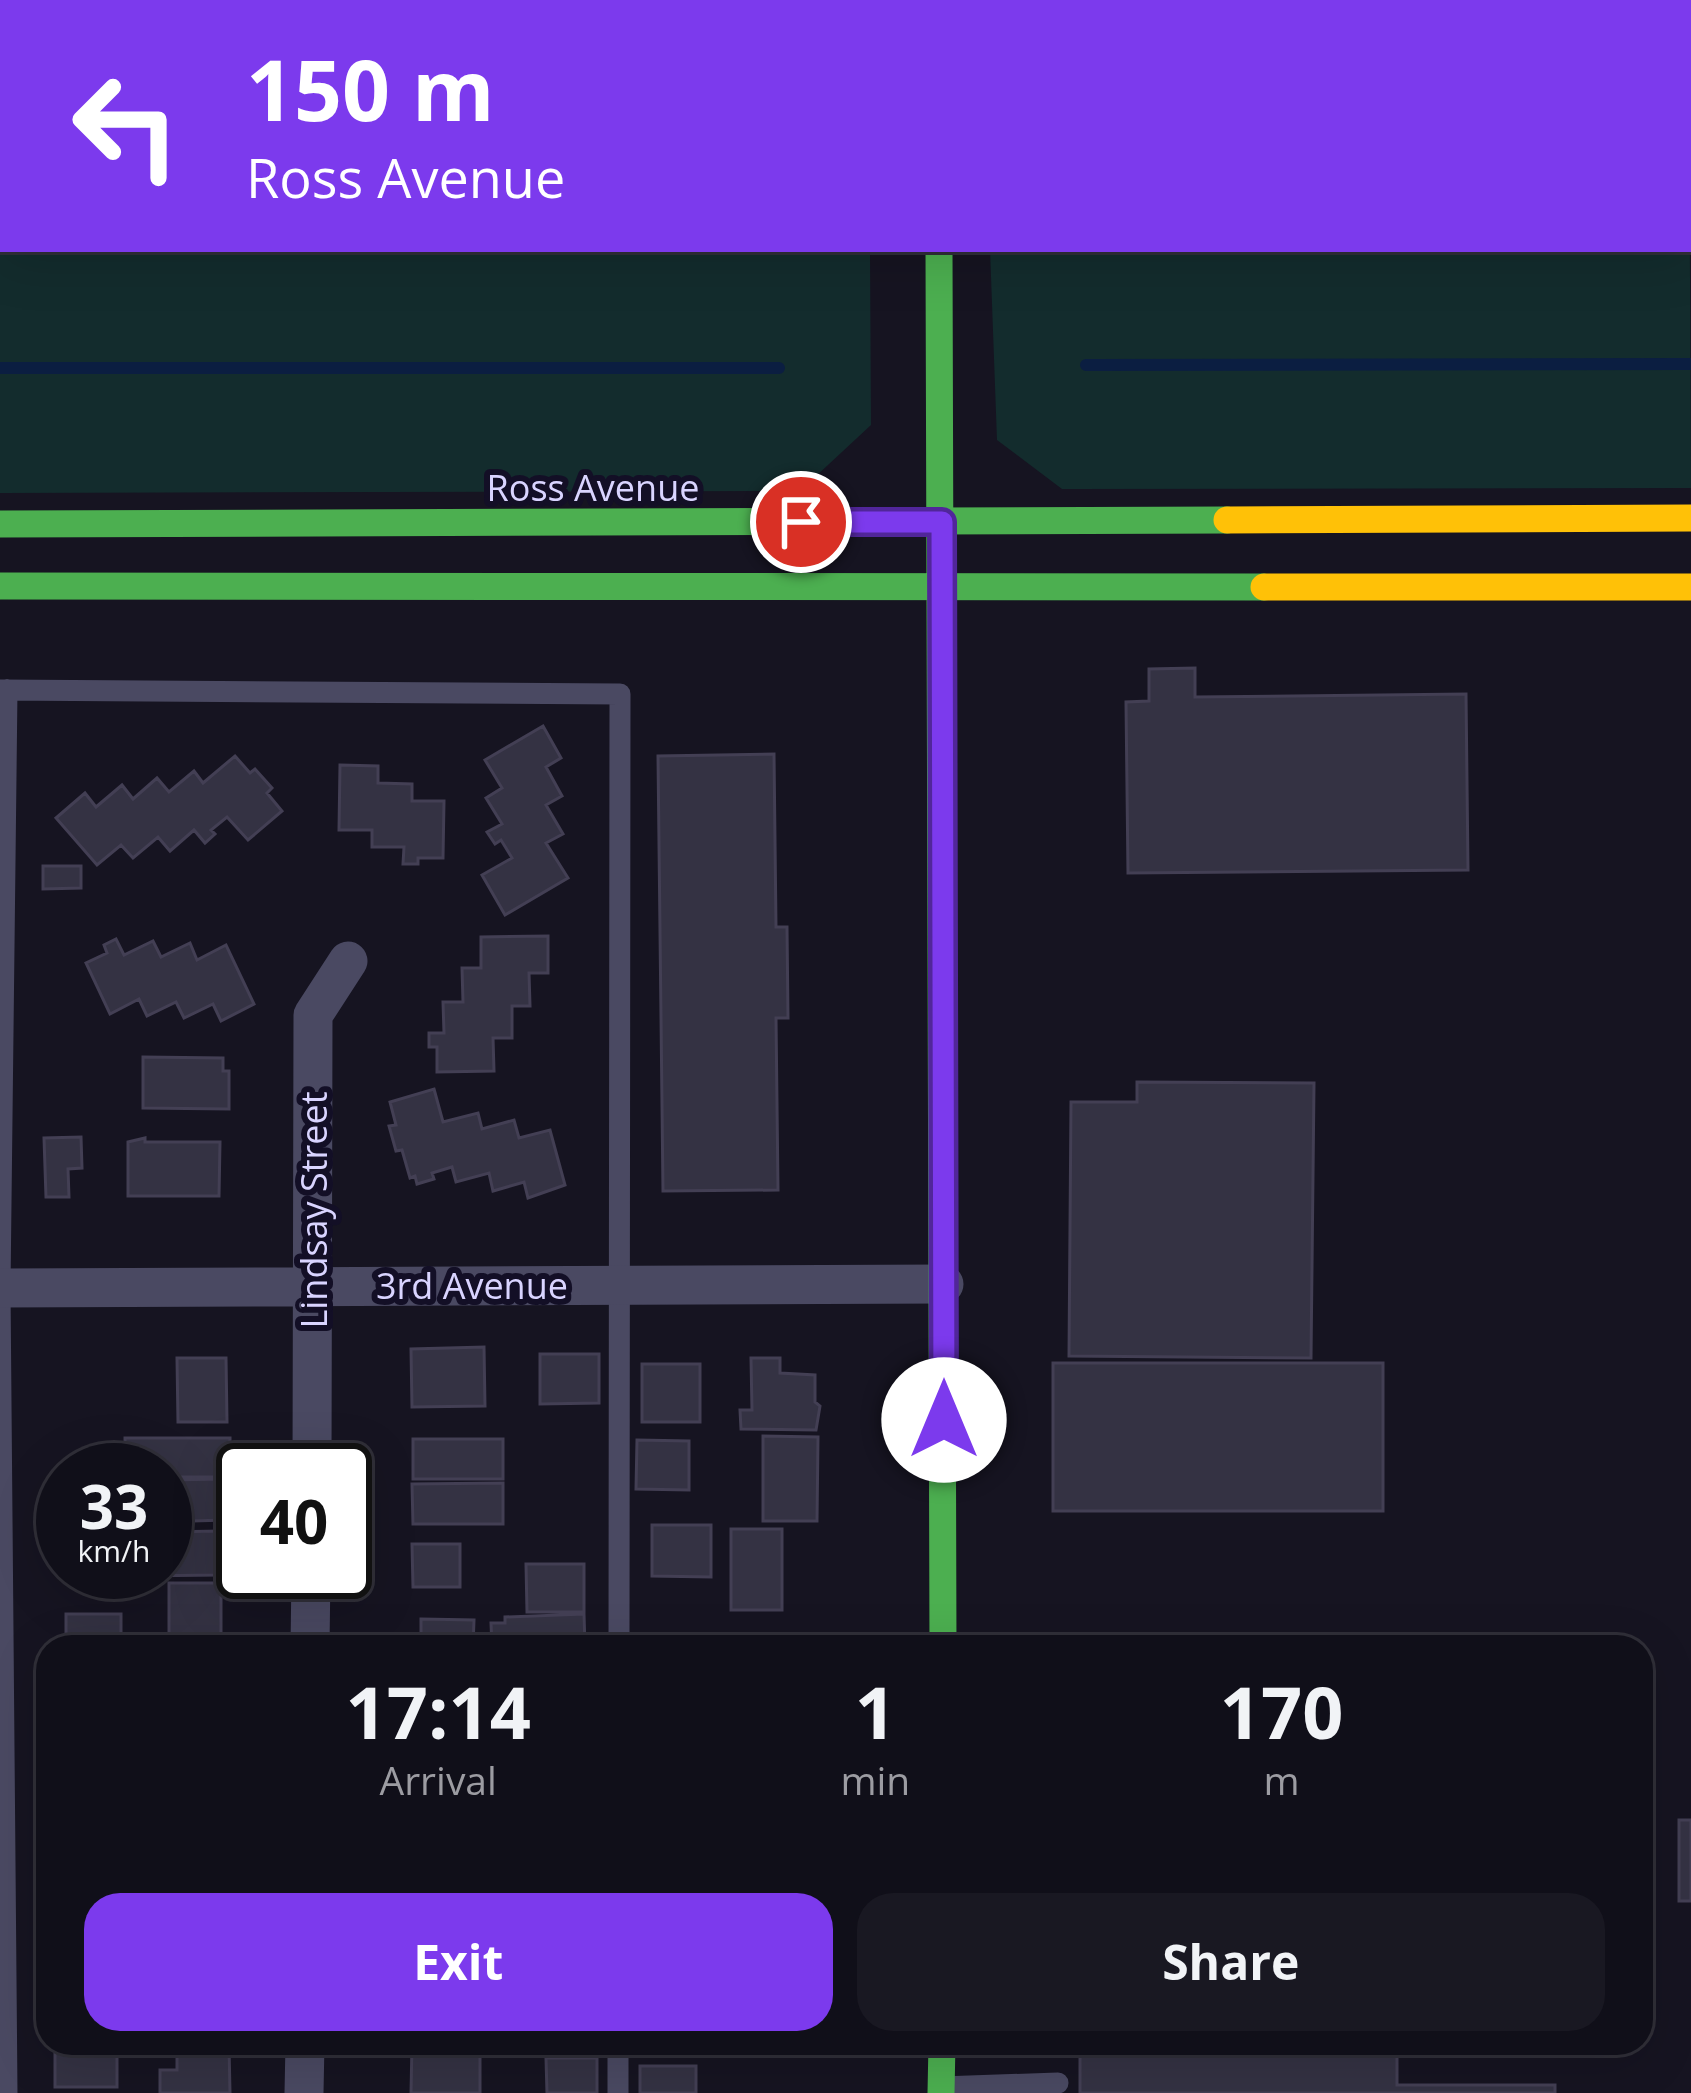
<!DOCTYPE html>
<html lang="en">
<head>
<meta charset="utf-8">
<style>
	:root { --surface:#100f19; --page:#191822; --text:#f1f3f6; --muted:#9c9ca2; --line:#302f38; --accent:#7c3aed }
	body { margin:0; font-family:"Open Sans",sans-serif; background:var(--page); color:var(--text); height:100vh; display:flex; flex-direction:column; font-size:45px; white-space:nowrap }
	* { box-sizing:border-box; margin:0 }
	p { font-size:39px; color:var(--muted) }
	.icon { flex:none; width:66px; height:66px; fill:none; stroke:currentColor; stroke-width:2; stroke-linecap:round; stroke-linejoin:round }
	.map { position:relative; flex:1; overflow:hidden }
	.panel { position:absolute; left:36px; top:1635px; width:1617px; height:420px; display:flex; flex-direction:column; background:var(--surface); border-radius:36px; box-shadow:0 12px 48px #0002,0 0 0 3px var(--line) }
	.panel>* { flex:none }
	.banner { position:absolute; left:0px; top:0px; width:1692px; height:252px; box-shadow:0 12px 48px #0002,0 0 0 3px var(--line); background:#7c3aed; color:#fff; overflow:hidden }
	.speed { position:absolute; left:36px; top:1443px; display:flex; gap:24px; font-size:60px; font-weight:700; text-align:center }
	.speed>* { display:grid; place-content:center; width:156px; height:156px; border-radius:50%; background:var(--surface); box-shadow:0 12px 48px #0002,0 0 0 3px var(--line); line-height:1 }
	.speed small { font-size:30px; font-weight:400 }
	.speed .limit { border:6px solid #111; border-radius:18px; background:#fff; color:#111 }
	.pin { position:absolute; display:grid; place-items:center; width:102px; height:102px; color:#fff; margin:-51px; border:6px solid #fff; border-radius:50%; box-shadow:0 3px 12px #0007 }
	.me { position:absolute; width:132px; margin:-66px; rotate:0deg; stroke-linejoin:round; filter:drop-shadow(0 0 9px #0008) }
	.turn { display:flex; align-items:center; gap:42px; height:252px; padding:0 48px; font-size:54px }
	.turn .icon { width:156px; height:156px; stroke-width:2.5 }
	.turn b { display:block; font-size:84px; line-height:102px }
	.eta { display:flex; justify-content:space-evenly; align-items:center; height:204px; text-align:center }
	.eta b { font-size:72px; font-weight:700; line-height:84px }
	.button { display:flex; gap:24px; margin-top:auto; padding:24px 48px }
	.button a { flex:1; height:138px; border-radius:36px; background:var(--accent); color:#fff; font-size:48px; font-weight:700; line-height:138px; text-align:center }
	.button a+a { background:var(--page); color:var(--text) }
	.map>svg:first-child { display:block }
	.green { fill:#132c2d }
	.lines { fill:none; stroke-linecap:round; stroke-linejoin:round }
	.stream { stroke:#0b1e41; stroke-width:12 }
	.building { fill:#343243; stroke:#433f54; stroke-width:3 }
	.lane { stroke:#4a4962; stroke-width:21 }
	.street { stroke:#4a4962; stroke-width:39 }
	.fast { stroke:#4caf50; stroke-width:27 }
	.slow { stroke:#ffc107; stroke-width:27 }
	.rail-casing { stroke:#43596b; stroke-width:14 }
	.rail { stroke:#130f26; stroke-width:9; stroke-dasharray:27; stroke-linecap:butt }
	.route-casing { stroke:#51269a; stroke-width:30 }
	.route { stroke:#7c3aed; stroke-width:21 }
	.labels { text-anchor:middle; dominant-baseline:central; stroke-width:12; stroke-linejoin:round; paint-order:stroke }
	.street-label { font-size:36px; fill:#d9d4ff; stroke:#130f26 }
</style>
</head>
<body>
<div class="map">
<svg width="1691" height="2093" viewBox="0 0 1691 2093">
	<rect width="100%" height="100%" fill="#161421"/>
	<!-- green -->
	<path class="green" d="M1689,69L1691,488L1062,489L997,440L990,249H1689Z
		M0,86L3,249H870L871,425L800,491L0,493Z"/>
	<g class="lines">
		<!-- stream -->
		<path class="stream" d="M1086,365L1691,364
			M0,368H779"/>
	</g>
	<!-- building -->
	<path class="building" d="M694,0H750V3H694Z
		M1556,0H1691V36L1689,3Z
		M1195,668V697L1466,694L1468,870L1128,873L1126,702L1149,701V669Z
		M543,726L561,758L546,767L562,796L546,805L563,834L546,843L568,878L505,915L482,875L512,858L501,840L495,844L487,832L502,824L486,798L502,788L485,760Z
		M774,754L776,927H787L788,1018H776L778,1190L663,1191L658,756Z
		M235,756L250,773L255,769L272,788L267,793L282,811L248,840L227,817L211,830L215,834L205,843L194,830L170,851L158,837L133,858L121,845L97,865L56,818L85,793L96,807L122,785L133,799L157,778L169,792L194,771L203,783Z
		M340,765L378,766V783L412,784V801H444L443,858H418V864H403L404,847H372V830H339Z
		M43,866H81V888L43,889Z
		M548,936V973H529L530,1006H512V1038H493L494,1071L437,1072V1047H429V1033H444L443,1002H463L462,968H481V937Z
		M116,939L124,955L153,941L161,957L190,943L197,960L226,945L254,1004L221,1021L213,1004L184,1018L176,1002L147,1016L139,999L110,1014L86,963L107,953L104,945Z
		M143,1057L223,1058V1071H229V1109L143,1108Z
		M1137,1082L1314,1083L1311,1358L1069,1356L1071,1102H1137Z
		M434,1089L443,1122L478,1113L482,1129L514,1120L519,1138L550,1130L565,1185L528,1198L524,1182L493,1191L489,1173L456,1182L452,1167L432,1173L434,1179L417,1184L415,1176L410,1178L402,1150L396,1151L389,1126L396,1125L390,1102Z
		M81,1137L82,1168L68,1169L69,1197H46L44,1138Z
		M145,1138V1142H220L219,1196H128V1142Z
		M484,1347L485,1406L412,1407L411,1349Z
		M540,1354H599V1403L540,1404Z
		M177,1358H226L227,1422H178Z
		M751,1358H780V1373L815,1375V1402L820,1406L816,1430L741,1429L740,1410H752Z
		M1053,1363H1383V1511H1053Z
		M642,1364H700V1422H642Z
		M763,1436L818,1437L817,1521H763Z
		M125,1438H230V1467H227V1477H165V1470H125Z
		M413,1439H503V1479H413Z
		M637,1440L689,1441V1490L636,1489Z
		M226,1479V1520L192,1521L187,1525L165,1521V1480Z
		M503,1483V1524H413L412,1484Z
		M652,1525H711V1577L652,1576Z
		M44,1527H63V1556H44Z
		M731,1529H782V1610H731Z
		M219,1531V1575L135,1576L134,1572H165V1532Z
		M412,1544H460V1587H413Z
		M526,1564H584V1612H527Z
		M169,1583H221V1647H169Z
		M66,1614H121V1647H66Z
		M584,1614L585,1647H492L491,1623H505V1617Z
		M421,1619L474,1620L473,1647H421Z
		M762,1637L817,1638V1647H762Z
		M1679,1820H1691V1901H1679Z
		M107,2043H117V2087H55V2045Z
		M747,2043H816L815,2056L753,2055L754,2045Z
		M1181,2043H1222V2050H1353V2043H1397V2085H1555V2093H1080V2047H1181Z
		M412,2044L480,2045V2093H411Z
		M177,2045H229L230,2093H160V2070H177Z
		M546,2058H597V2093H547Z
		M640,2066H696V2093H640Z"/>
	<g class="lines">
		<!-- lane -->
		<path class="lane" d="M0,690L620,694L619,1647
			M941,2087L1058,2083
			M7,2093L0,1288L7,690
			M618,2093V2043"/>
		<!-- street -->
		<path class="street" d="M0,1288L944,1284
			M312,1470L313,1015L348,961
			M310,1647L311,1572
			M304,2093L305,2043"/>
		<!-- fast -->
		<path class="fast" d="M939,249L943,1647
			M0,524L1227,520
			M0,586L1264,587
			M941,2093L942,2043"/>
		<!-- slow -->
		<path class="slow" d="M939,0V3
			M1227,520L1691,518
			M1264,587H1691"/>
		<!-- rail casing -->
		<g class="rail-casing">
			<path id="rail" d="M1689,137H1691
				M0,141H3"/>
		</g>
		<!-- rail -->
		<use href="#rail" class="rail"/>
	</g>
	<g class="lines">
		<!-- route casing -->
		<g class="route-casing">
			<path id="route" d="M801,522H942L944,1420"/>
		</g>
		<!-- route -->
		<use href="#route" class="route"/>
	</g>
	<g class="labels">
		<!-- street labels -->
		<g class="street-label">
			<text x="593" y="487">Ross Avenue</text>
			<text transform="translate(313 1210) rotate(-90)">Lindsay Street</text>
			<text x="472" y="1285">3rd Avenue</text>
		</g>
	</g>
</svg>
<div class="speed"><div>33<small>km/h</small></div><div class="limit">40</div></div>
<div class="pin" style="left:801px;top:522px;background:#d93025"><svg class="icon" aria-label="arrive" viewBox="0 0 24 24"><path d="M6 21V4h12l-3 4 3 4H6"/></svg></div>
<svg class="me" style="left:944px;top:1420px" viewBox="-20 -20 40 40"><circle r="19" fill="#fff"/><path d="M0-13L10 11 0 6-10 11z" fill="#7c3aed"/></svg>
<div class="banner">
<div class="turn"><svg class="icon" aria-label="left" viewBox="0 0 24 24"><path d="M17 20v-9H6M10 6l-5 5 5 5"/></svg><div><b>150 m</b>Ross Avenue</div></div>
</div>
<section class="panel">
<div class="eta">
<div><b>17:14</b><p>Arrival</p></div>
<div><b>1</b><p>min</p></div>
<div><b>170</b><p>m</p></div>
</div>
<div class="button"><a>Exit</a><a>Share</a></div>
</section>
</div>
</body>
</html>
